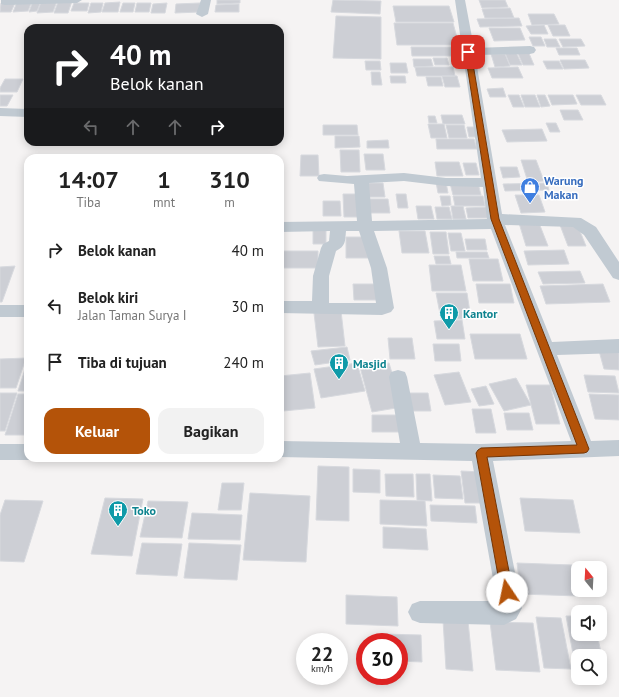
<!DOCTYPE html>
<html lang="id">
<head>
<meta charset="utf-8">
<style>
	:root { --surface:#fff; --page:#f2f2f2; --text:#222; --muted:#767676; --accent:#b45309 }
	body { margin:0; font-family:"PT Sans",sans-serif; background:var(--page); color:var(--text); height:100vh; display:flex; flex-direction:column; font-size:15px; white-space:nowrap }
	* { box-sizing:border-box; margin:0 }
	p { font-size:13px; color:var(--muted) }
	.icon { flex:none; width:22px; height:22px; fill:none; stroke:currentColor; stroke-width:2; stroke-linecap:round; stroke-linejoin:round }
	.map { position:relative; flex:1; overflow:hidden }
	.drawer { position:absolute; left:24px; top:154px; width:260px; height:308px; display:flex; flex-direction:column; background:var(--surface); border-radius:12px; box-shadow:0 2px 10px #0003 }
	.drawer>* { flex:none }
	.hud { position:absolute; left:24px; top:24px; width:260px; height:122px; border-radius:12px; box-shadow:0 2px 10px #0003; background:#202124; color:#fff; overflow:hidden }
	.needle { width:26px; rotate:342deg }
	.controls { position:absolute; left:571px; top:561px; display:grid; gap:8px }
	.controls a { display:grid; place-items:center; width:36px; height:36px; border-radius:8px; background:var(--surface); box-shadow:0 2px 10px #0003; font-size:20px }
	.speed { position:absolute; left:296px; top:633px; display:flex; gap:8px; font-size:20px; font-weight:700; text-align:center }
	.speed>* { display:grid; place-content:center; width:52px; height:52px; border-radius:50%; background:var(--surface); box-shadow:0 2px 10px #0003; line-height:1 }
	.speed small { font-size:10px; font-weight:400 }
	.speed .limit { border:6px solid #d22; background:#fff; color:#111 }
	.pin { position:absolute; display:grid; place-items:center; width:34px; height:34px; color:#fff; margin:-17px; border-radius:8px; box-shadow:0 2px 6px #0006 }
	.me { position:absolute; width:44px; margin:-22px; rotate:349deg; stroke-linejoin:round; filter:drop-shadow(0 0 3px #0008) }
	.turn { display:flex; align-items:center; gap:14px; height:84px; padding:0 20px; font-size:18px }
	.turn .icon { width:52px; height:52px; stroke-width:2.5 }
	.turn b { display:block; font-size:28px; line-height:34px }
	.lanes { display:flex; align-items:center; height:38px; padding:0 20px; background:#0003; justify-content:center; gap:20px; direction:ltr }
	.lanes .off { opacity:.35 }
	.eta { display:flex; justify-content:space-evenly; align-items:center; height:68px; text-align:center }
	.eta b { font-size:24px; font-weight:700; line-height:28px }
	.cta { display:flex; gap:8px; margin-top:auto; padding:8px 20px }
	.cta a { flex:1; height:46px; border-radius:12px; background:var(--accent); color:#fff; font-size:16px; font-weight:700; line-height:46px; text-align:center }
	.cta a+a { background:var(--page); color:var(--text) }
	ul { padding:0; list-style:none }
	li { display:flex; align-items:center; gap:12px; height:56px; padding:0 20px }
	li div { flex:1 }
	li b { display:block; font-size:15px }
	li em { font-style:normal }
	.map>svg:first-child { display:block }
	.building { fill:#cdcfd5; stroke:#d7d9de }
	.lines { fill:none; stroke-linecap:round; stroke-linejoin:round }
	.minor { fill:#c1cad2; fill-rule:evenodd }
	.route { fill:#b45309; stroke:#753606 }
	.labels { text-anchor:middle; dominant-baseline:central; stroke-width:3; stroke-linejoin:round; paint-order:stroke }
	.shop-label { font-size:12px; font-weight:bold; fill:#366cbe; stroke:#fff; text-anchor:start }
	.culture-label { font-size:12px; font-weight:bold; fill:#0d838f; stroke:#fff; text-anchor:start }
</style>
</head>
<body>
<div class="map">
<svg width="619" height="697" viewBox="0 0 619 697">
	<rect width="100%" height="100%" fill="#f5f3f3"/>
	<!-- building -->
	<path class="building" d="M217,0H240V3L217,4Z
		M333,0L381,1L380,14L331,12Z
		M479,0H505L508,7L482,8Z
		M32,1L28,11L13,12L17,2Z
		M33,1H41L37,11L29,12Z
		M57,1L53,12L37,13L41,2Z
		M72,1L68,13H54L58,2Z
		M120,2L118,12H102L105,3Z
		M1,3H15L11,12H0Z
		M74,3H89L87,11H71Z
		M91,3H103L101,12L88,13Z
		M123,3H135L133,12H120Z
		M137,3H151L149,12H135Z
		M167,3L165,13H151L153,4Z
		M200,3L199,12L175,13L176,4Z
		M239,4V12H215L216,5Z
		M393,6H449L454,22H396Z
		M510,8L514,18H485L482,9Z
		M528,14H554L559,24L532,25Z
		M336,16L381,17V59L333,58Z
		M519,18L522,26L480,27L477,19Z
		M394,23H453L459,45H397Z
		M544,25L548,34H531L526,26Z
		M548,25H565L570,36H553Z
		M489,28H520L525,40L494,41Z
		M529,37H541L545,46H533Z
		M544,39H556L560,47H547Z
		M559,39H581L585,46L563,47Z
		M411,47H456L458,56H412Z
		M556,48H577L580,55H559Z
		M517,51H528L534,65H523Z
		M516,52L522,65H510L505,53Z
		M491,54H505L510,66L495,67Z
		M433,58H447L449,65H435Z
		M413,59H431L433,66L414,67Z
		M560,60H585L589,68L564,69Z
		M365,61H380L381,70H366Z
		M543,61H559L563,69H547Z
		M390,63H406L408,73H391Z
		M415,67H453L455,76H417Z
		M518,67L523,78H492L488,68Z
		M371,72H380L382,85H372Z
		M390,76H405L406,83H391Z
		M442,76H457L460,87H445Z
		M426,77H441L443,86H428Z
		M5,79H23L17,92H0V88Z
		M503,88L506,97H490L487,89Z
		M0,95H13L7,106H0Z
		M508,95H519L524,107H513Z
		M521,95H535L540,107H525Z
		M537,95H545L550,106L541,107Z
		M548,95H573L577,104L552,105Z
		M576,95H601L606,105H581Z
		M560,110H578L583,120H564Z
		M441,115H462L465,124H443Z
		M428,116H435L437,123H429Z
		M546,123H556L560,132H550Z
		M428,124H444L447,138H431Z
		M323,125H357L358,135H323Z
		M446,125H464L467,138H449Z
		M467,127H477L479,137H469Z
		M542,129L547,141L507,142L502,130Z
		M335,136H359L360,147L335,148Z
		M436,139H474L477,149H437Z
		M388,140L389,148H367V141Z
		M340,150H359L360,172H341Z
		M364,154H383L385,170H366Z
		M301,155H318L319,176H300Z
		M521,160H536L544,181L528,182Z
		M435,162H459L463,176H437Z
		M463,163H476L479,175H466Z
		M500,167H517L520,177L503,178Z
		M436,182H446L448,193H438Z
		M365,183H383L385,197H366Z
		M450,183H478L481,195H453Z
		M547,183L549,190L505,191L503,184Z
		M343,194H361L363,217H344Z
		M396,194H406L408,208H398Z
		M515,195H539L545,212L521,213Z
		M440,196H450L451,205L442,206Z
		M453,196H483L485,206H455Z
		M365,199H388L390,213H366Z
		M323,201H340L341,216H323Z
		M416,206H431L434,219H418Z
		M451,206H463L466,219H453Z
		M435,207H449L452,219H437Z
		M488,207L491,218H468L466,208Z
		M519,223H539L548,246H526Z
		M577,224L586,246H568L560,225Z
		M313,230H326V244H313Z
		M399,231H425L429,253H402Z
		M430,232H446L449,254H433Z
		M448,233H461L465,251H451Z
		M346,237H367L369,258H346Z
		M465,239H485L487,250H467Z
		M564,250L569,264L528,265L524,251Z
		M283,251H318V268H283Z
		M456,252H487L489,258H457Z
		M434,256H449L451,264H436Z
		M469,259H498L503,281H473Z
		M429,265H461L466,291H432Z
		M15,266L2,302H0V267Z
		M580,271L585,283L543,284L538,272Z
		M353,284H381L382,300H354Z
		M476,284H510L514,303H479Z
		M603,284L610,302L546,304L540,286Z
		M436,293H467L471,319H441Z
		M341,311L345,346L318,347L314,313Z
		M462,320L465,339H437L434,321Z
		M470,334H520L527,359H475Z
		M388,338H412L415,359H390Z
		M433,344H459L461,361H435Z
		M347,347L350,360L315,365L311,351Z
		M598,347L619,348V370L604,369Z
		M26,358L16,388H0V359Z
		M28,360V391H18Z
		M357,363L365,391L321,398L314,369Z
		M389,363L402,407L372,412L360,367Z
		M459,372L471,402L445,405L434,375Z
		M310,373L315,408L283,411L280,376Z
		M584,375L615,376L619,393L588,392Z
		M516,378L531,405L504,411L489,384Z
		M526,385H550L560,424H536Z
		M486,386L494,404L479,406L471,389Z
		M0,393H17L5,431H0Z
		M405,393H428L431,411H407Z
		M18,394H28V435H5Z
		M589,394L619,395V420L595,419Z
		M472,409H491L496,433H476Z
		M504,413H529L533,430H507Z
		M372,415H399L401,432H372Z
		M318,466L349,467V521L316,520Z
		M353,469L380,470V493L353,492Z
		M461,471L482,472L486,503H465Z
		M385,474H413L414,497L386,496Z
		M416,474H430L432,501L417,500Z
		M433,475L460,476L463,499L435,498Z
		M222,483H244L241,510H218Z
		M250,493L310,496L306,562L243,560Z
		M105,498L143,499L132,556L91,554Z
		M520,498L573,500L580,533L525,531Z
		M5,500L43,501L24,562L0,561V515Z
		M380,500L425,501L427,526L380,524Z
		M148,501L188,502L182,538L140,537Z
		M430,505L475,506L477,523L431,521Z
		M192,513L242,515L240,540L188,539Z
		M383,527L426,529L428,550L383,548Z
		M142,543L182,544L177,576L136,574Z
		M189,543L241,545L237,580L184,578Z
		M517,563L572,565L578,596L521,594Z
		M346,595L397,597L398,626L346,624Z
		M566,616H578V634H597L605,671H600V656H578V670H576Z
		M536,617L561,618L571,669L544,668Z
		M443,620L468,621L473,671L446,669Z
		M490,622L533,623L540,672L496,670Z
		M380,634L421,635L422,662L399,661V642H380Z"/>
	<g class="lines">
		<!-- minor -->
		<path class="minor" d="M1,0H82L77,3L5,5L1,4Z
			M201,0H211L208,14L202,17L196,14Z
			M455,0H465L474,48L530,46L534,47L536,50L534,53L530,54L475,55L502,214L581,218L596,227L619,262V280L613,278L584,235L573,227L505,225L552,342L619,339V353L557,355L591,441L619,440V456L493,461L522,608L516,619L504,625L420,623L412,620L408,612L412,604L420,601H497L472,461L280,457V441L400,443L389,377L391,372L398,370L405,372L407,377L420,443L481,444L571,441L491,229L374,231L387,268L394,308L391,312L382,315L280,313V301H312L313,276L321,248L323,244L329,241L330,231L280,232V222L357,221L354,184L319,181L317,178L319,175L324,174L347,176L404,173L446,178H481ZM404,181L446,186L483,187L487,219L372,221L369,183ZM346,231H359L371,268L376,303H329V276L336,251C346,246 345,241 346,231Z
			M0,108L28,109V117L0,116Z
			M0,305H28V317H0Z
			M0,444H28V458H35L28,460H0Z"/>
	</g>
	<!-- route -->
	<path class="route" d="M468,50L471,52L499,219L589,449L587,452L584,453L487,457L513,592L511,596L507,598L503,596L501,592L476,453L478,450L481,448L577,445L491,219L465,52Z"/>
	<!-- icons -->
	<defs>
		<g id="shop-pin" transform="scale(1)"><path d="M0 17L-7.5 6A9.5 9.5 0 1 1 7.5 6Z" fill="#3f7fe0" stroke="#fff"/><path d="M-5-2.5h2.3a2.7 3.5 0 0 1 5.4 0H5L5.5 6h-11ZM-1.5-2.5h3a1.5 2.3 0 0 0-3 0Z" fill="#fff"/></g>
		<g id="building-pin" transform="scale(1)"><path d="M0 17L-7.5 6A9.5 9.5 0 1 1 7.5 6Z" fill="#0f9aa8" stroke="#fff"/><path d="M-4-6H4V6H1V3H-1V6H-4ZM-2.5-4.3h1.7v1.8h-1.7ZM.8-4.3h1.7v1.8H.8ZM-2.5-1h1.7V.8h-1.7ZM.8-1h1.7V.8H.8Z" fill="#fff"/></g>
	</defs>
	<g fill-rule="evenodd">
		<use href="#shop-pin" x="530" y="187"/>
		<use href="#building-pin" x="449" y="313"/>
		<use href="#building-pin" x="339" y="363"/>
		<use href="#building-pin" x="118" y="510"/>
	</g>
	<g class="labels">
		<!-- shop labels -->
		<g class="shop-label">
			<text x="544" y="180">Warung<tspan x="544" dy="14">Makan</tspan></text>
		</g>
		<!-- culture labels -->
		<g class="culture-label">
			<text x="463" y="313">Kantor</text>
			<text x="353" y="363">Masjid</text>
			<text x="132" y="510">Toko</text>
		</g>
	</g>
</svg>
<div class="controls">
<a><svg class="needle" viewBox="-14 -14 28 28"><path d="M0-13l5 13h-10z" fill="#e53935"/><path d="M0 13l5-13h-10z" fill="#767676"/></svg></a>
<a><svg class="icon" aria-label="sound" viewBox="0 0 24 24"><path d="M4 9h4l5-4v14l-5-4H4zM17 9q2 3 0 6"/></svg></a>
<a><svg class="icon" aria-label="search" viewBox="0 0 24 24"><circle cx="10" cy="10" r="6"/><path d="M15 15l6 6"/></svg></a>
</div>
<div class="speed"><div>22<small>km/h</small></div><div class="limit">30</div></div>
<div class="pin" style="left:468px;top:52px;background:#d93025"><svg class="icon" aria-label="arrive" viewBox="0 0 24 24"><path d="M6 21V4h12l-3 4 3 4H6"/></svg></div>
<svg class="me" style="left:507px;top:592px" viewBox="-20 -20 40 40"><circle r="19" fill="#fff"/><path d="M0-13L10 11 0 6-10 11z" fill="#b45309"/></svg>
<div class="hud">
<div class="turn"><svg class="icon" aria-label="right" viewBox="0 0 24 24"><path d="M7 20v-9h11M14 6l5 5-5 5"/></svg><div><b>40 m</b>Belok kanan</div></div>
<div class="lanes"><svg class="icon off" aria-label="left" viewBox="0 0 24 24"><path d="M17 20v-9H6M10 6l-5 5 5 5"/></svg><svg class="icon off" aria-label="ahead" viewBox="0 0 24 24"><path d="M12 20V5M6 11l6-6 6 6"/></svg><svg class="icon off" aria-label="ahead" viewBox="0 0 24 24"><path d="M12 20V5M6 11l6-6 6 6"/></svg><svg class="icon" aria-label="right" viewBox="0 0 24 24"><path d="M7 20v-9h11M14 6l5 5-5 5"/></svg></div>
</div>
<section class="drawer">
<div class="eta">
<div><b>14:07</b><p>Tiba</p></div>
<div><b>1</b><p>mnt</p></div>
<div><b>310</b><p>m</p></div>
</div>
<ul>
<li><svg class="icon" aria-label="right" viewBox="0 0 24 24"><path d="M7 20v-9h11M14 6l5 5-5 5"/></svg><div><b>Belok kanan</b></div><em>40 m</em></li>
<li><svg class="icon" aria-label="left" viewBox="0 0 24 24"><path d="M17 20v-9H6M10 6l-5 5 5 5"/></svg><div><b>Belok kiri</b><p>Jalan Taman Surya I</p></div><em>30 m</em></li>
<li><svg class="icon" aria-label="arrive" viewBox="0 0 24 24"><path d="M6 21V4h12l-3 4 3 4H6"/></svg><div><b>Tiba di tujuan</b></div><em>240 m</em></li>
</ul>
<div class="cta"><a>Keluar</a><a>Bagikan</a></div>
</section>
</div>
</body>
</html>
